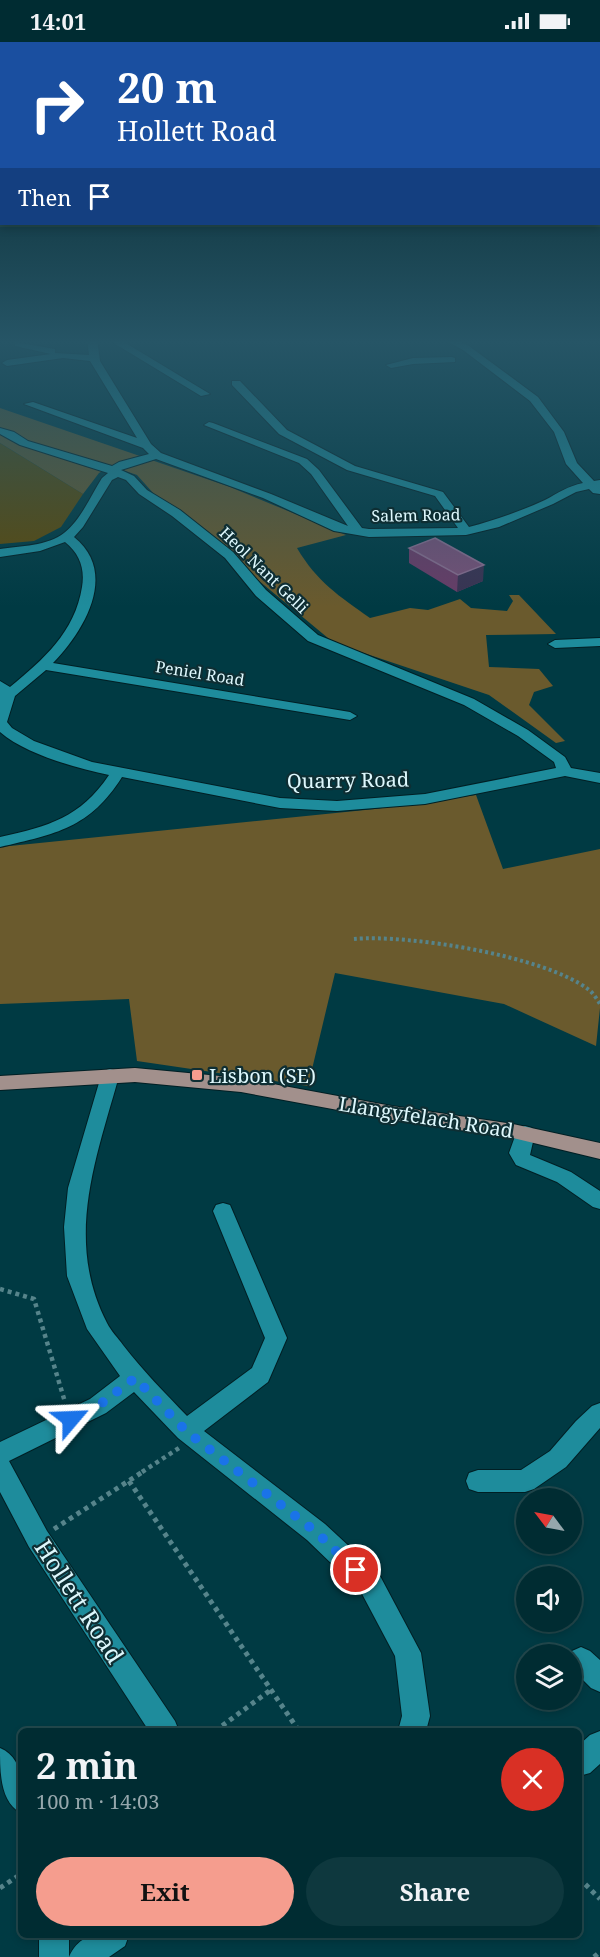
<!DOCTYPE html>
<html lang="en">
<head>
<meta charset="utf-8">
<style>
	:root { --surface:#002c32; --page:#0e383e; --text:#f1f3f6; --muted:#95a7ac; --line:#22484d; --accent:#f59d8e }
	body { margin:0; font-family:"Noto Serif",serif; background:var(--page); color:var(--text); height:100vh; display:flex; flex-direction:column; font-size:22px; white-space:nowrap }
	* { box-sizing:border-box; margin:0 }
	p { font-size:20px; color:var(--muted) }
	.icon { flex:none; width:33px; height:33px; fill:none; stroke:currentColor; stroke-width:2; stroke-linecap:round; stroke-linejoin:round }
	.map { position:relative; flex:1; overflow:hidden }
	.panel { position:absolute; left:18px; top:1686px; width:564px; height:210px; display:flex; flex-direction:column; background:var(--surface); border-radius:9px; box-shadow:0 3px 9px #0003,0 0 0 2px var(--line) }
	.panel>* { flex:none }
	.guide { position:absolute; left:0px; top:0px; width:600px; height:183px; box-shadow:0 3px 9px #0003,0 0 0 2px var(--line); background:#1a4fa0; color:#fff; overflow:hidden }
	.needle { width:39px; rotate:302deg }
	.fabs { position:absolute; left:516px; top:1446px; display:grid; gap:12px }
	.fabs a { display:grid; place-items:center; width:66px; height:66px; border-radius:50%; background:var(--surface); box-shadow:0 3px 9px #0003,0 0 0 2px var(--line); font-size:30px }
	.pin { position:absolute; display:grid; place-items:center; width:51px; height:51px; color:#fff; margin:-26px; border:3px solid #fff; border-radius:50%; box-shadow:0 2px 6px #0007 }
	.me { position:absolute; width:66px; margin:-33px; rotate:64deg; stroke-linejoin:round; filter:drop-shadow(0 0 4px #0008) }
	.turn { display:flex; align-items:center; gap:21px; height:126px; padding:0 18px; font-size:27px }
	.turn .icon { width:78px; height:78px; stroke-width:2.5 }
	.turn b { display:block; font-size:42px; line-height:51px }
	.then { display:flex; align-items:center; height:57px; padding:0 18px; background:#0003; gap:12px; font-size:22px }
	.round { display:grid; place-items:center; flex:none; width:63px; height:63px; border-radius:32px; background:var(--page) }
	.overview { display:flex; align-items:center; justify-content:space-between; height:102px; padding:0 18px }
	h1 { font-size:36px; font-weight:700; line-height:45px }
	.cta { display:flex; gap:12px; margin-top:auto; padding:12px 18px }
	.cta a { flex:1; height:69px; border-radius:36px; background:var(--accent); color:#111; font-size:24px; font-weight:700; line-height:69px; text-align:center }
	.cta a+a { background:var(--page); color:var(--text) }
	.status { display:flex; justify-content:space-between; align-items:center; height:42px; padding:0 30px; background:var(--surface); direction:ltr }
	.status svg { height:16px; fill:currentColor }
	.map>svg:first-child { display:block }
	.green { fill:#5e4a09 }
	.forest { fill:#6a5a2d }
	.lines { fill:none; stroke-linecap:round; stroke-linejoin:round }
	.minor-casing { stroke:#001f24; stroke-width:2 }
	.major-casing { stroke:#001f24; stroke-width:2 }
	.path-far2 { stroke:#56848b; stroke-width:4; stroke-dasharray:3 3; stroke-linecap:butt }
	.path-far1 { stroke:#56848b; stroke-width:4.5; stroke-dasharray:4 4; stroke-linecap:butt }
	.path { stroke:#56848b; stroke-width:5; stroke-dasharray:4.5 4.5; stroke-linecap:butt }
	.minor { fill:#1e8c9c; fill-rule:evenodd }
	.major { fill:#a2908c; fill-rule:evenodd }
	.wall { fill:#683d67 }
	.shaded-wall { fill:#393352 }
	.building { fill:#755177; stroke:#856b8c; stroke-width:1.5 }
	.route { stroke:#1a73e8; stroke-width:10; stroke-dasharray:0 18 }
	.poi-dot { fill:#f59d8e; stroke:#0e2e33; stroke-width:2 }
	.labels { text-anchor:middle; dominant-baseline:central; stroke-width:4.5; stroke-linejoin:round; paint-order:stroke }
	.far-street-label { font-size:16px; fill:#def8fd; stroke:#0e2e33 }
	.street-label { font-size:20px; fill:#def8fd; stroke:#0e2e33 }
	.poi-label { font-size:20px; fill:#def8fd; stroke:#0e2e33; text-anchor:start }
	.near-street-label { font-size:24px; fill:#def8fd; stroke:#0e2e33 }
</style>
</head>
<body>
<div class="status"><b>14:01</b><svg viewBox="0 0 49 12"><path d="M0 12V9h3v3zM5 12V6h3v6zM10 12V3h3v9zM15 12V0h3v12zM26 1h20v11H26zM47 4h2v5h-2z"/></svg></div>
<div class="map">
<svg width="600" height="1915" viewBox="0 0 600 1915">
	<rect width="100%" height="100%" fill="#003a43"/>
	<!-- green -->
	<path class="green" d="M0,401L83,452L61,485L34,499L0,502Z"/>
	<!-- forest -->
	<path class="forest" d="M0,366L230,445L346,493L297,506C317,540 339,554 370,576L410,566L428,568L460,557L471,566L507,569L513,559L509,553H519L556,592L486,593L489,625L539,627L553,644L534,650L529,663L565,699L556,701L489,653L334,601L154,452L137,433L111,424L99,431L83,452L5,404L0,401Z
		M476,753L503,827L600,807V966L596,1004L504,962L335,931L308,1044L137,1019L129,957L0,962V805L375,767Z"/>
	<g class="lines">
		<!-- minor casing -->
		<g class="minor-casing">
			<path id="minor" d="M87,297H97L100,319L151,402L161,411L271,452L348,484L311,432L299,421L204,383L209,380L213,381L307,417L319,428L362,486L369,487L458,486L435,454L347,428L279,392L232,343V339H240L287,388L355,424L443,450L469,485C495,478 521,469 545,458C558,451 568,444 583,441L566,422L554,390L530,359L463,308L443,297H455L469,304L538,355L564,390L577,421L594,439L600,438V452L593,451L589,447L576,450L553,462L499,485L466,493L369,495L334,489L263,456L156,417L121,428L134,434L147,448L180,468L233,510L266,548L318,593L474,657L528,688L565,715L571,726L600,731V741L565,734L425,762L337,769L280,766L122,735C90,786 56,792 0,805V795C49,784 80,776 109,733C76,726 25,712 0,690V639L10,645C43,618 75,590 82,545C85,527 80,512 65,500L40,509L0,515V507C20,504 48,504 64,491C81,478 91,453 102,436L108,431L20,403L0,392V386L14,390L28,399L112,424L119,420L149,412L143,406L24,362L33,360L137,396L90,319L63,316L7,324L2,321L7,318L51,312L15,304V300L55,307V311L89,313ZM118,435L126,438L139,452L172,474L225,516L256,554L308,599L464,663L518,694L554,720L556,726L425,752L337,759L280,756L92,720L34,699L12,686L7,680L15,654L46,628L350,678L357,674L350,670L53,621C84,589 119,531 74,495L83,485L112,438Z
				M107,297H119L210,352L201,354Z
				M452,315L455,316V320L413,322L391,326L386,323L413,316Z
				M600,596V604L555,606L548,602L555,598Z
				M110,1027L117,1029L119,1034C96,1117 64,1198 107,1281C111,1289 118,1296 123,1303C143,1329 165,1351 187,1374L252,1326L265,1296L213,1169L216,1163L223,1161L230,1163L287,1296L268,1340L204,1389L325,1482L379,1532L421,1611L430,1674L426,1689H398L402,1674L395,1614L361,1550L307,1498L178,1396L134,1350L106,1371L9,1419L47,1489L175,1679L179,1689H149L29,1505L0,1450V1400L90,1357L120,1334L87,1287L67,1234L64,1185L68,1146L101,1034L103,1029Z
				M525,1084L532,1086L535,1091L530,1113L571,1130L600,1149V1167L593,1165L557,1140L516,1123L509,1111L518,1086Z
				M600,1361V1386L566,1425L534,1447L525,1450H478L469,1447L466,1439L469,1431L478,1428H521L550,1409L576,1379L592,1364Z
				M581,1605L590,1609L600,1618V1650L591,1646L572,1627V1609Z
				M600,1689V1722L590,1731L579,1734V1703L590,1693Z
				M0,1706C26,1717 21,1747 21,1771C0,1760 0,1730 0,1706Z
				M39,1893H69V1915C81,1887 104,1893 129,1893L125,1904L109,1915H39Z"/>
		</g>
		<!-- major casing -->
		<g class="major-casing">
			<path id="major" d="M135,1026L241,1036L392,1064L513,1082L600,1101V1117L513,1096L392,1078L241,1050L135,1040L0,1048V1034Z"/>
		</g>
		<!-- path-far2 -->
		<path class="path-far2" d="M354,897C408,892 546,914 589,948C593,951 597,957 600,962"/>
		<!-- path-far1 -->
		<path class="path-far1" d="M0,1247L34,1257L65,1360
			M142,1430L179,1406"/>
		<!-- path -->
		<path class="path" d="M129,1439L299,1689
			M54,1487L144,1429
			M215,1689L272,1647
			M579,1836L600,1857
			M0,1846L21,1832
			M594,1915L600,1910"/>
		<!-- minor -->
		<use href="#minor" class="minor"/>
		<!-- major -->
		<use href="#major" class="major"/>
	</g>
	<!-- wall -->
	<path class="wall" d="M409,506L483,539L457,550L409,521Z"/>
	<!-- shaded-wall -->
	<path class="shaded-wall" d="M484,523L483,539L457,550L458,533Z"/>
	<!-- building -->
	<path class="building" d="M435,496L484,523L458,533L409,506Z"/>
	<!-- sky -->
	<linearGradient id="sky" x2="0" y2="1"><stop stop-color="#002025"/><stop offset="0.53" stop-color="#265566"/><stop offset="1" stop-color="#265566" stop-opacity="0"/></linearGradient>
	<rect width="600" height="565" fill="url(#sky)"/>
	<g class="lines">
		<!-- route -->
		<path class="route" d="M71,1377L98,1364L135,1336L186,1389L316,1490L356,1528"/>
	</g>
	<!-- markers -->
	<rect class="poi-dot" x="191" y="1027" width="12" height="12" rx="3"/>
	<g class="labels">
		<!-- far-street labels -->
		<g class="far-street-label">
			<text transform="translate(416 473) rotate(-1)">Salem Road</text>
			<text transform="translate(264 528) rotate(44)">Heol Nant Gelli</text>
			<text transform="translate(200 631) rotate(9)">Peniel Road</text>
		</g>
		<!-- street labels -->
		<g class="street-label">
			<text transform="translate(348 738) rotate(-1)">Quarry Road</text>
			<text transform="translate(426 1075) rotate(9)">Llangyfelach Road</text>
		</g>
		<!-- poi labels -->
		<g class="poi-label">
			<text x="209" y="1033">Lisbon (SE)</text>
		</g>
		<!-- near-street labels -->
		<g class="near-street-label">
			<text transform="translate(80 1559) rotate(57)">Hollett Road</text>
		</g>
	</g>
</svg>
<div class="fabs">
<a><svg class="needle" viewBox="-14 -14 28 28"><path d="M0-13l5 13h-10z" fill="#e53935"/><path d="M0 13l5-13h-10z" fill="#95a7ac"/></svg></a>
<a><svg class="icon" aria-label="sound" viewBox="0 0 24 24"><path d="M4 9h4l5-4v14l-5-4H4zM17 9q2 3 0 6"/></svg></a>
<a><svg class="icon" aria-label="layers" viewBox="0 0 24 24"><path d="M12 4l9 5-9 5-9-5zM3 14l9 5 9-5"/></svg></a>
</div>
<div class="pin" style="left:356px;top:1528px;background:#d93025"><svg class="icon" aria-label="arrive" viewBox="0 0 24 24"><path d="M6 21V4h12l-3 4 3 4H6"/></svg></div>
<svg class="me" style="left:71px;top:1377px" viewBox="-20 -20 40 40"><path d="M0-17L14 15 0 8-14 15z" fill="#1a73e8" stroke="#fff" stroke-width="4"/></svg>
<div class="guide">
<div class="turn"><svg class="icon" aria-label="right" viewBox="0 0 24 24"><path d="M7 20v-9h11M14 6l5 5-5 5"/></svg><div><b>20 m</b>Hollett Road</div></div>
<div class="then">Then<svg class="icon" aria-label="arrive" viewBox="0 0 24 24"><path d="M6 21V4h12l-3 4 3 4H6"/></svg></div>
</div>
<section class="panel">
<div class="overview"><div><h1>2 min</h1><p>100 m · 14:03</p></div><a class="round" style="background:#d93025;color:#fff"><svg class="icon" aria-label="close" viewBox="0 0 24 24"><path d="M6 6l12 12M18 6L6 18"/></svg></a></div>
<div class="cta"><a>Exit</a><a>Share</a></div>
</section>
</div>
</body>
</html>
